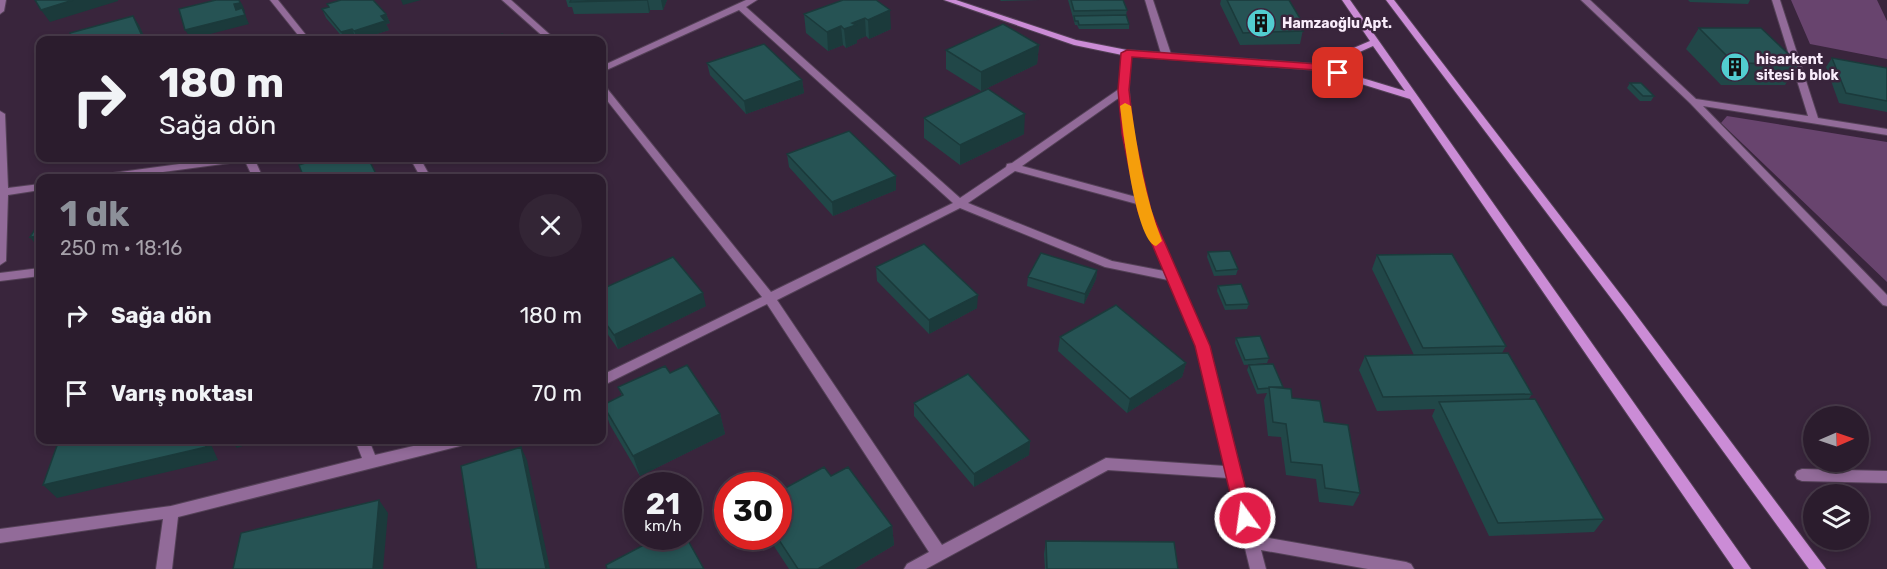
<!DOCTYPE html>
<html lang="tr">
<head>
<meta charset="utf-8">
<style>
	:root { --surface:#2b1c2d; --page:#332535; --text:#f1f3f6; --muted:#a6a1aa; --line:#473a49; --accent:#8c9099 }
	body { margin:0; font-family:Rubik,sans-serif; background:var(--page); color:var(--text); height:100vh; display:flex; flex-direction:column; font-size:22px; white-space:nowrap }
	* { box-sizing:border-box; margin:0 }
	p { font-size:20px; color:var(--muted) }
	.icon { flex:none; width:33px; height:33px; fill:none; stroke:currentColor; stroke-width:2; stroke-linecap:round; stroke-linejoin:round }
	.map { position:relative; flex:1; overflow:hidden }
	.panel { position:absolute; left:36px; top:174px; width:570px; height:270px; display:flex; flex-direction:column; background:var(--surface); border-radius:12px; box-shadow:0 3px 9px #0003,0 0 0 2px var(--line) }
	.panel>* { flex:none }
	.top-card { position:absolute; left:36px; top:36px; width:570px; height:126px; border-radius:12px; box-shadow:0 3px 9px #0003,0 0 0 2px var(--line); background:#2b1c2d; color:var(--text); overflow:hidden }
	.needle { width:39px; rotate:88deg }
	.controls { position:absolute; left:1803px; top:406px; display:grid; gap:12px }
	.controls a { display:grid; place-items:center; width:66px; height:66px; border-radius:50%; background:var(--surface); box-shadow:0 3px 9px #0003,0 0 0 2px var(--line); font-size:30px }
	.speed { position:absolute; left:624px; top:472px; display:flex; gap:12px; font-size:30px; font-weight:700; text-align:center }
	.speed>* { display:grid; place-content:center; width:78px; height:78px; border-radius:50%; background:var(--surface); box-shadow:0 3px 9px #0003,0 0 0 2px var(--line); line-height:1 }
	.speed small { font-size:15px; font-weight:400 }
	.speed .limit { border:9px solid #d22; background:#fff; color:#111 }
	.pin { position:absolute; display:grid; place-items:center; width:51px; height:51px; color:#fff; margin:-26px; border-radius:12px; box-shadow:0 3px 9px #0006 }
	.me { position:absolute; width:66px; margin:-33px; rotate:346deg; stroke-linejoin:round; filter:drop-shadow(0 0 4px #0008) }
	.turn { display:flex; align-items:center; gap:21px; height:126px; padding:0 24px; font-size:27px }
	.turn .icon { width:78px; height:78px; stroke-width:2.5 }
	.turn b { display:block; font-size:42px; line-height:51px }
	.round { display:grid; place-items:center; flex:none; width:63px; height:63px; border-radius:32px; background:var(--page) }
	.summary { display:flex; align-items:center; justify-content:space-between; height:102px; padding:0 24px }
	h1 { font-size:36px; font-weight:700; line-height:45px; color:var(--accent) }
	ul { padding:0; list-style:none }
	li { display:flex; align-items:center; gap:18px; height:78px; padding:0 24px }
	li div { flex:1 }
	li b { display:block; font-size:22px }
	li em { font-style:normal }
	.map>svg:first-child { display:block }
	.green { fill:#68446e }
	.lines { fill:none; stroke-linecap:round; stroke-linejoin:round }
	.street-casing { stroke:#544157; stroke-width:2 }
	.secondary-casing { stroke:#544157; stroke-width:2 }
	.street { fill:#926b99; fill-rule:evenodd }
	.secondary { fill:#cb8cd6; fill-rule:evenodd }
	.wall { fill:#214748 }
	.shaded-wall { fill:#1b3a3b }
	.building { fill:#265354; stroke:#1b3a3b; stroke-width:1.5 }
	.route { fill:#e11d48; stroke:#92132f; stroke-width:1.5 }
	.slow { fill:#f59e0b }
	.labels { text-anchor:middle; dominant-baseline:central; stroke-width:5; stroke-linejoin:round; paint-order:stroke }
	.far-poi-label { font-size:14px; font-weight:bold; fill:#f9ecfb; stroke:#39253c; text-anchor:start }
</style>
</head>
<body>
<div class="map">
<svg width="1887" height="569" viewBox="0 0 1887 569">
	<rect width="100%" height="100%" fill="#39253c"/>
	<!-- green -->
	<path class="green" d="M1791,0H1877L1887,21V59L1810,44Z
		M1727,116L1887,142V282L1721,123Z"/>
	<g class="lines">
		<!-- street casing -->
		<g class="street-casing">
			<path id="street" d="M0,0H6L4,11L0,14Z
				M270,0H278L310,40H302Z
				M502,0H511L556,40H547Z
				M746,0H757L746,7L960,198L1006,167L1007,164L1012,163L1119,89L1122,53L1124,51H1130L1129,90L1133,134L1150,211L1209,346L1257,536L1406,562L1411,564L1414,569H1368L1261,550L1266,569H1250L1228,478L1108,470L926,569H904L907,564L929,552L767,304L602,386V375L762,297L602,94V85L605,86L771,292L953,203L739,10L602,72V66ZM1120,97L1123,134L1136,197L1022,166ZM1015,171L1137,204L1164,271L1112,261L968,203ZM960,208L1105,267L1168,280L1197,346L1225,466L1106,458L942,545L777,300Z
				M1145,0H1153L1172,57L1170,59H1164L1162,57Z
				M1581,0H1590L1696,99L1808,116L1772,0H1780L1818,118L1887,129V135L1703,106L1887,295V306L1883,305L1690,103Z
				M0,111L5,114L8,188L40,184V190L8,195L6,261L0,265Z
				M224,158H254L263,178H253L245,161L118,178H93L98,175Z
				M410,158H420L431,178H421Z
				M40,268V276L0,281V273Z
				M355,440H369L375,455L439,440H467L465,444L460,446L178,517L172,569H156L163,519L0,543V529L171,506L362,458Z
				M1802,469L1887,471V483L1802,481L1797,479L1795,475L1797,471Z"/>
		</g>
		<!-- secondary casing -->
		<g class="secondary-casing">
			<path id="secondary" d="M944,0H956L1076,40L1127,50L1316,64L1370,41L1342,0H1350L1751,569H1734L1410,99L1316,70L1127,56L1074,45ZM1373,46L1405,91L1326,67Z
				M1386,0H1394L1631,308L1826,569H1809L1623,314Z"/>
		</g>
		<!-- street -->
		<use href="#street" class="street"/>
		<!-- secondary -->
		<use href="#secondary" class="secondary"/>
	</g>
	<!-- wall -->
	<path class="wall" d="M566,0H667L663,10H650L649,13L574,14L572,7H568Z
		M843,0L891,29L869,39L866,36L857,40V43L846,48L843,45L828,51L806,33L804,14Z
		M1000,0H1040L1001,1Z
		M1068,0H1123L1127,10L1126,15L1129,24V29H1079L1077,25H1075Z
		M1221,0H1289L1304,25L1300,44L1240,45L1220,4Z
		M1688,0H1750L1748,4L1690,2Z
		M327,4L386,14L390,23L386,24L389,30L358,40L356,38L345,40L326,18L322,9L329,7Z
		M1699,28L1799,64L1785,85H1721L1686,49Z
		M1039,45L1037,64L981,91L946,69V50Z
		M1832,58L1887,68V112L1839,103L1826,67Z
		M707,63L802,80L804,93L746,114L710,75Z
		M1630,83L1654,96L1651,101H1640L1627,88Z
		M924,118L1024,134L960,165L924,138Z
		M787,154L896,190L833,216L789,167Z
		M1208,252L1238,269L1236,275L1214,276L1207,257Z
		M1377,255L1506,346L1502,353L1532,394L1528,400L1604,519L1594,532L1489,536L1432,416L1435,409L1377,411L1359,370L1365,356L1414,355L1372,269Z
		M876,267L977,308L929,334L877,281Z
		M1097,270L1096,279L1084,304L1027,286L1028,277Z
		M1218,286L1249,304L1247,309L1225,310L1217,291Z
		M602,289L706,306L618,349L602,326Z
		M1060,337L1186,363L1182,377L1127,413L1058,351Z
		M1236,338L1269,358L1267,363L1244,365L1235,343Z
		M1249,365L1283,387L1282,388L1292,398L1324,422L1360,493L1353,506L1319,502L1316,479L1286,475L1281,437L1268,436L1264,400L1267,393L1257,394L1247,370Z
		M670,373L720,414L725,434L640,476L610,425L603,405L622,396L618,387Z
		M914,403L1030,441L1029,455L974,487L914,416Z
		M778,492L892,526L894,545L854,569H789L768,537H778Z
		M1046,541L1178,569H1045L1044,554Z"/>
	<!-- shaded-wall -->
	<path class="shaded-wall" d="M73,0H118V1L50,22L41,10Z
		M239,0L242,4L245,11L244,12L249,24L191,39L185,30L236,10L234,4Z
		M401,0H421L403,5Z
		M647,0H648L650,10L649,13Z
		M661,0H667L663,10Z
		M890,10L891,29L869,39L868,20Z
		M386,14L390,23L386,24L389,30L358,40L354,31L381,16Z
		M133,16L139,25L146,40H134Z
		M865,18L866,36L857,40V43L846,48L844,29L852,23Z
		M841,26L843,45L828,51L827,32Z
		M352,29L356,38L345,40L341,32Z
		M1039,45L1037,64L981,91V72Z
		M802,80L804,93L746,114L744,101Z
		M1025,114L1024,134L960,165V145Z
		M99,158H117L101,160Z
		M517,158H525L518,160Z
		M896,176V190L833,216L832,202Z
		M40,236V250L30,237Z
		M1097,270L1096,279L1084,304L1085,294Z
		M703,293L706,306L618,349L614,335Z
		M978,295L977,308L929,334V320Z
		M1186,363L1182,377L1127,413L1130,399Z
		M720,414L725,434L640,476L633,456Z
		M204,440H209L218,460L57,498L43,485Z
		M230,440H260L237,448Z
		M1030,441L1029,455L974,487V474Z
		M521,447L527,460L550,569H546Z
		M379,500L388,513L383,569H373Z
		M892,526L894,545L854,569H818Z"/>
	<!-- building -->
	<path class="building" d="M35,0H73L41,10Z
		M216,0H239L240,3L234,4L236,10L242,8L245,15L185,30L179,9Z
		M341,0H373L386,14L381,16L385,21L354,31L352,29L341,32L322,9L329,7L327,4Z
		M571,0H647L570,2Z
		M843,0H876L890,10L868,20L865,18L852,23L856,25L844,29L841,26L827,32L804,14Z
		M1071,0H1123L1127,10L1074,11Z
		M1227,0H1289L1304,25H1299L1303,31L1243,33Z
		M1126,15L1129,24L1079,25L1078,21H1075L1074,16Z
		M133,16L143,38L134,40H73L70,33Z
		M1003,24L1039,45L981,72L946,50Z
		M1699,28H1761L1799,64L1734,63Z
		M502,34L513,40H486Z
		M253,36L255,39L263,37L264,40H237Z
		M401,36L406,40H387Z
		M764,44L802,80L744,101L707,63Z
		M1832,58L1887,68V101L1846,93Z
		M1630,83H1641L1654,96H1643Z
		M988,89L1025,114L960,145L924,118Z
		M849,131L896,176L832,202L787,154Z
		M321,158H368L378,178H304L299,165Z
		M40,221V236L30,237Z
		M924,244L978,295L929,320L876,267Z
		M1230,251L1238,269L1216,271L1208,252Z
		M1041,253L1097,270L1085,294L1028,277Z
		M1452,254L1506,346L1423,348L1377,255Z
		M673,257L703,293L614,335L602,318V289Z
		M1241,284L1249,304L1226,305L1218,286Z
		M1116,305L1186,363L1130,399L1060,337Z
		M1260,336L1269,358L1245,360L1236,338Z
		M1508,353L1532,394L1383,397L1365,356Z
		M1273,364L1283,387H1269V388L1258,389L1249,365Z
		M687,365L720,414L633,456L603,405L623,395L618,387L665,366L670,373Z
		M968,374L1030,441L974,474L914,403Z
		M1269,387L1291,389L1292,398L1320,401L1324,422L1348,425L1360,493L1325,488L1322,465L1291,462L1286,424L1273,422Z
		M1535,399L1604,519L1498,523L1439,402Z
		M59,440H204L206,447L43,485Z
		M521,447L546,569H477L461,466Z
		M824,467L831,476L848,467L892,526L818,569H798L777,537H778V506L784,504L778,496V492Z
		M379,500L373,569H233L241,533Z
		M659,537H661L666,546L683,537H686L704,569H607L606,565Z
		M1046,541L1174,542L1178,569H1047Z"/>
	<!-- route -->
	<path class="route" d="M1127,50L1317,64L1343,73L1338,76L1316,70L1132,57L1129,90L1134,134L1151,211L1210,346L1253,518L1251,523L1245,525L1239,523L1236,518L1195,346L1138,211L1122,134L1118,90L1121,53Z"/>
	<!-- slow -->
	<path class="slow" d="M1125,103L1131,106C1138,153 1145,197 1162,241L1156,246C1135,240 1123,129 1120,106Z"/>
	<!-- icons -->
	<defs>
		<g id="building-disc" transform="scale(1.5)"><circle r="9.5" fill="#52cdd0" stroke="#39253c"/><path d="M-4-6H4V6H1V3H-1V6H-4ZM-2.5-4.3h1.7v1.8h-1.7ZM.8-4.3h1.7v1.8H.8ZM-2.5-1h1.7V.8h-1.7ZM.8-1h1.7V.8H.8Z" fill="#111"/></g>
	</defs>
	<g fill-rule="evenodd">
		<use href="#building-disc" x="1261" y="23"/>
		<use href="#building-disc" x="1735" y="67"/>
	</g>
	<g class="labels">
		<!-- far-poi labels -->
		<g class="far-poi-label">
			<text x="1282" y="23">Hamzaoğlu Apt.</text>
			<text x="1756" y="59">hisarkent<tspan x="1756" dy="16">sitesi b blok</tspan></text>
		</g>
	</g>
</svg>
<div class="controls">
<a><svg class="needle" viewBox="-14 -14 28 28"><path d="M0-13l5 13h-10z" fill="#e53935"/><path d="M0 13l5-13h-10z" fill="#a6a1aa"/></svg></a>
<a><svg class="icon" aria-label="layers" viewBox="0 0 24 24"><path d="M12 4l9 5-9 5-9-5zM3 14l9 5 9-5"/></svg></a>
</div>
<div class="speed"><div>21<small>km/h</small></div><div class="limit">30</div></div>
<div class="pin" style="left:1338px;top:73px;background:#d93025"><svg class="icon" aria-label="arrive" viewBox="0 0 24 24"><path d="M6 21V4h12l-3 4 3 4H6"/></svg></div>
<svg class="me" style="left:1245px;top:518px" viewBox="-20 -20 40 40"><circle r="17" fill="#e11d48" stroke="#fff" stroke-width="3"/><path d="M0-11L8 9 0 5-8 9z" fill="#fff"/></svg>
<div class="top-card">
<div class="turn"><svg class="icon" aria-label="right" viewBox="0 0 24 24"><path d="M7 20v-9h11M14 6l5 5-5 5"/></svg><div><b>180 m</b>Sağa dön</div></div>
</div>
<section class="panel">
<div class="summary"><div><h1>1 dk</h1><p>250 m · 18:16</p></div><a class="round"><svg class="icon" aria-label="close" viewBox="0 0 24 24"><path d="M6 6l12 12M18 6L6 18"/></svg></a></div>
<ul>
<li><svg class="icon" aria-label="right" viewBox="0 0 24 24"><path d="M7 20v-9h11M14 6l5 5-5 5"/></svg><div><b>Sağa dön</b></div><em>180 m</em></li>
<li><svg class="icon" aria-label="arrive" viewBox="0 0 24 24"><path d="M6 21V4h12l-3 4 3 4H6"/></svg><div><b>Varış noktası</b></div><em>70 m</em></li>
</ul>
</section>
</div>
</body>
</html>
